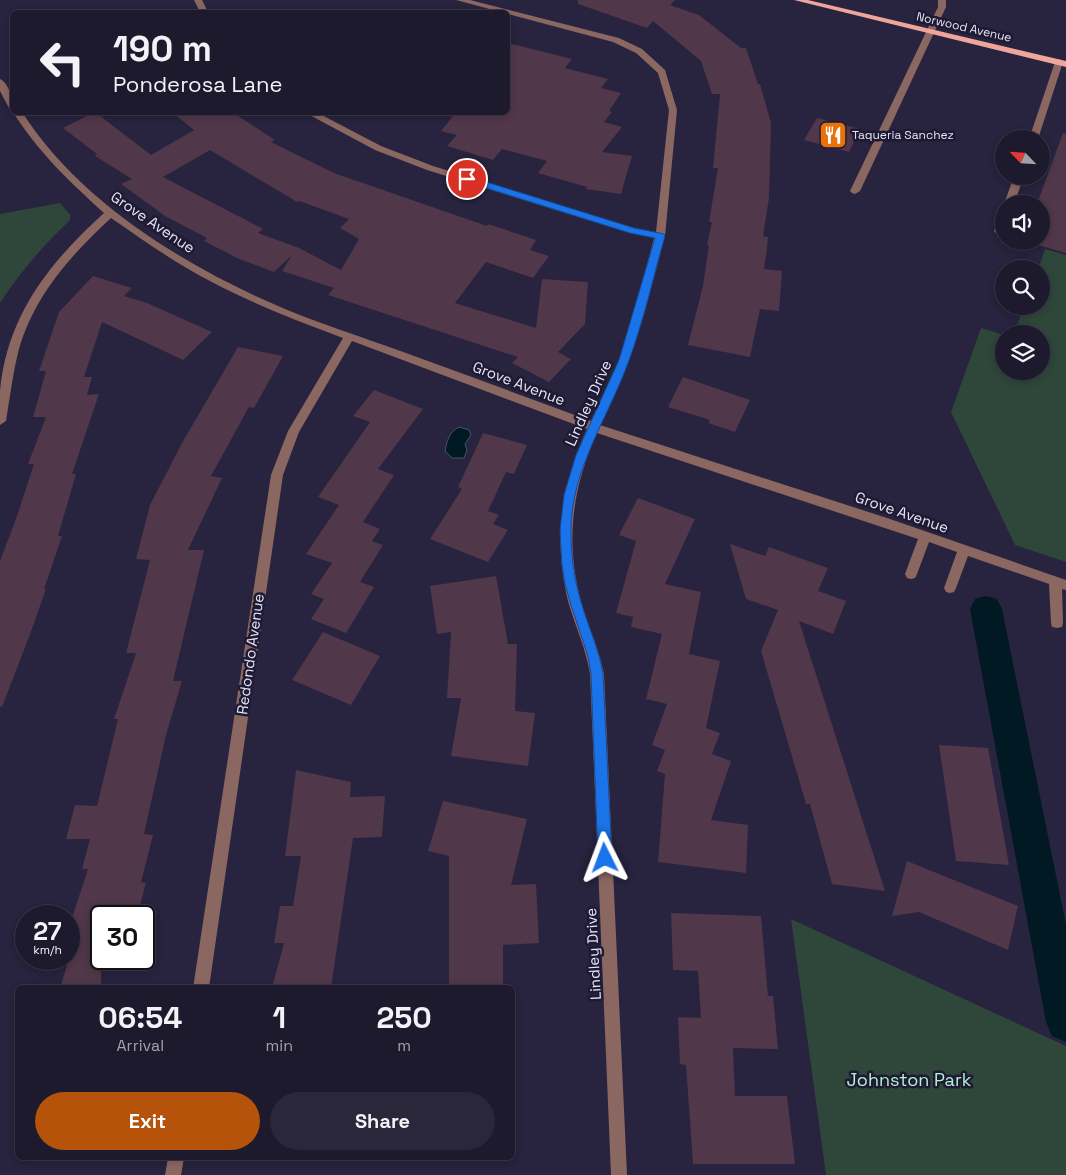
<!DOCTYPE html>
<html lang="en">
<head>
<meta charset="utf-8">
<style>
	:root { --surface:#1e1a2e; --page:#2b273a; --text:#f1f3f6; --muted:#a1a1aa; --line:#3c384a; --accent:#b45309 }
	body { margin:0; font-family:"Space Grotesk",sans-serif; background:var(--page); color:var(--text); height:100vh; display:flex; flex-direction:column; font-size:19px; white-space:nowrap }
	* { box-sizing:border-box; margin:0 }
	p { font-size:16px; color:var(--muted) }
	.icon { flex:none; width:28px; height:28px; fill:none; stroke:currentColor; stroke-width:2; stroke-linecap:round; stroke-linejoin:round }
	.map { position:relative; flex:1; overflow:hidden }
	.sheet { position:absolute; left:15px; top:985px; width:500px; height:175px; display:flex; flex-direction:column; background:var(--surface); border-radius:8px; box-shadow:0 2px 8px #0003,0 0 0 1px var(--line) }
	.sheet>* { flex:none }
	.hud { position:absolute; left:10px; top:10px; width:500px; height:105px; border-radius:8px; box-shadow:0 2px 8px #0003,0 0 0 1px var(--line); background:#1e1a2e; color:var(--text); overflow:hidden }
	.needle { width:32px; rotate:295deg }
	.fabs { position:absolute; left:995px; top:130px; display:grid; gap:10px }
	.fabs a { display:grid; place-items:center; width:55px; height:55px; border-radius:50%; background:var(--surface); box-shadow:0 2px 8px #0003,0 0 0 1px var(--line); font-size:25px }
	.speed { position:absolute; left:15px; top:905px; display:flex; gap:10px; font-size:25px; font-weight:700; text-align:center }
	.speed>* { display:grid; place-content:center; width:65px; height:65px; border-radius:50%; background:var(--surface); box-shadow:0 2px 8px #0003,0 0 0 1px var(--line); line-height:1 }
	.speed small { font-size:12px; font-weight:400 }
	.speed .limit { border:2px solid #111; border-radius:8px; background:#fff; color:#111 }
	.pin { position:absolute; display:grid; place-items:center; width:42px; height:42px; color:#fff; margin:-21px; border:2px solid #fff; border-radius:50%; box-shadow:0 1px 5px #0007 }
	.me { position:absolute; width:55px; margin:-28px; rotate:357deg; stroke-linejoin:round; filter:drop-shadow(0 0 4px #0008) }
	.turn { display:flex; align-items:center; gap:18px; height:105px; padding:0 20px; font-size:22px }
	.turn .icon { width:65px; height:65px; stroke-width:2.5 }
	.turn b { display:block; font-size:35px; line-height:42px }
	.eta { display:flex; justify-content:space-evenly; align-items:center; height:85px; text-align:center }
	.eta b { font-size:30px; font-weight:700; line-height:35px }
	.action { display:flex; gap:10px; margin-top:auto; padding:10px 20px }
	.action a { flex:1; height:58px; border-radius:30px; background:var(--accent); color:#fff; font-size:20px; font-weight:700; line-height:58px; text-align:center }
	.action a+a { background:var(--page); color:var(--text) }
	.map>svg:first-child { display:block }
	.green { fill:#2f463a }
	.water { fill:#011922; stroke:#455662 }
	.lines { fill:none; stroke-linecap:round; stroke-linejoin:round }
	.canal { fill:#011922; fill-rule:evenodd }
	.building { fill:#503749; fill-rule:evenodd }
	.minor { fill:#8b6761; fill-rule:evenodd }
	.major { fill:#efa599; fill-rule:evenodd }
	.route { fill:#1a73e8; stroke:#114b97 }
	.labels { text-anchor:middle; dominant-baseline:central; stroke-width:5; stroke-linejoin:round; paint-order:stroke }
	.far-street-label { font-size:12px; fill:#e5e3f6; stroke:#1f1a34 }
	.far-poi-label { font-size:12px; fill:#e5e3f6; stroke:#1f1a34; text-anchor:start }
	.street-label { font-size:15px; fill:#e5e3f6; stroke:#1f1a34 }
	.near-park-label { font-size:18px; fill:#b3f1d1; stroke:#1f1a34 }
</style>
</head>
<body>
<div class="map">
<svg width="1066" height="1175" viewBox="0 0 1066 1175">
	<rect width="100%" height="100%" fill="#28233e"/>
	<!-- green -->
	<path class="green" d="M60,203L70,215V220C43,246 20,272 0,303V214Z
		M1045,249L1066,255V562L1015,545L951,412L981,328L1004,335V371H1041V334H1014L1024,306H1041V269H1038Z
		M791,919L1066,1046V1175H826Z"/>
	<!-- water -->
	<path class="water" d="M459,427L469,430L471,435L465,444L467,450L464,458H452L445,451C447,441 449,432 459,427Z"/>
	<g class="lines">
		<!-- canal -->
		<path class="canal" d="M986,596L997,599L1002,609L1066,925V1042L1052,1036L1046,1022L970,609L975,599Z"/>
	</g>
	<!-- building -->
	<path class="building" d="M578,0H675L670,5L699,15L741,48H746L758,84H760L771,123L769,198L763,236L768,237L767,249L764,269L782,271L779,311L760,309L750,357L688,345L703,286L709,245H707L712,222H709L718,168H713L720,94H712L701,61L653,21L647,28L578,4Z
		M508,43L572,59L565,68L608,79L601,88L621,93L609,111L612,112L604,122L622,127L602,152L632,156L621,194L586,189L587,187L538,173L547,161L502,149L493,160L447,146L457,135L441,131L456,112H508Z
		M95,112L151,155L194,130L172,112H232L275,140L271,142L334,173L487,226L488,224L536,240L530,250L549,256L533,278L486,262L455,303L536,328L542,279L588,282L585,324L558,352L571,359L549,382L512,363L518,357L328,295L334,288L282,271L292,255L274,272L239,259L204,241L207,238L165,216L121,184L132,179L95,156L97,154L63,128ZM210,150L297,202L299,201L349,219L340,228L359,239L341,270L299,248L258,233L263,229L163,177Z
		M817,118L860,129L849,152L804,140Z
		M1063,133L1066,134V253L1024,241H1041V204H1037Z
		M93,276L132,288L124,296L147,303L212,332L183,360L102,322L84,377H92L87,395L99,394L72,474H76L58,536H62L44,589H46L29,637L2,707L0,706V561L16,519L34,464H28L46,417H33L46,371H39L59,312Z
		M238,347L283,356L254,408L249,407L211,476L222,478L188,550H204L173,681H182L166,735L144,834L153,835L141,882L146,883L137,916H101V988H60L69,959V927L88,869H82L90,839H66L75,805L97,806L118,719H114L136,653H126L150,560L136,559L150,505L182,443Z
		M683,377L750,400L735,432L708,423L710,420L668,407Z
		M374,390L423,409L378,469L394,475L363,522L380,529L372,541L383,545L360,582L374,587L346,633L311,619L324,599L311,594L332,563L306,554L339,505L318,497L370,422L353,416Z
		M483,433L527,445L514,474L506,472L488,511L499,515L493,524L508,530L488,562L430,539L462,489L458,487Z
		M638,498L695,519L665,584L701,592L689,654L720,661L706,728L720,733L712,754L731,761L711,820L748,825L746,873L658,862L665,774L657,771L665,750L652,745L667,704L646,699L662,634L631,627L633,617L616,613L636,541L619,535Z
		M730,544L765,556L769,547L828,568L818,591L846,601L833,634L799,621L885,891L832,884L810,804H806L761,651L778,610L746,599Z
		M496,576L508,644H517L515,711L535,713L528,766L451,756L461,698H447L451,632L437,634L430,586Z
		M323,632L380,656L351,705L292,680Z
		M939,745L988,748L1009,865L956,861Z
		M296,770L351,782L350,797L385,796L382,837L353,838L331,988H272L284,943H274L280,906H293L301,856H285Z
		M443,801L527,819L511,885L536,884L539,943L503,945V988H449V856L428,851Z
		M907,861L1018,906L1008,950L919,912L892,916Z
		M671,913L761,916L768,996H773L778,1049L733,1048L735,1096H787L795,1164H693L686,1065L680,1064L678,1017L701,1018L698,971L673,970Z"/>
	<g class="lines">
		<!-- minor -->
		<path class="minor" d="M194,0H202L208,12H200Z
			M456,0H470L619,38L642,49L665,70L677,110L665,236L645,311L629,361L600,425L887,518L1066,580V590L1062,589L1063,623L1062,627L1057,628L1052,627L1051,623L1049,584L968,556L956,588L954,592L950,593L946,592L944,588L957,552L929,542L917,574L915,578L911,579L907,578L905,574L918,539L597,433C572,489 565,541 581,601C588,626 599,648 604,674L627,1175H611L590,674C586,648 575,626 568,601C553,538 561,487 587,429L352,341L299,432L283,475L209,988H193L271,475L288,431L343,338C298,321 253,304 210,281C175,263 143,240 111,218C70,256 35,295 19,349C13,372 10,397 6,421L0,425C0,414 0,402 0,391C7,315 50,262 104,213C70,182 38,152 13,112H22C80,203 188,268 285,309C321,324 359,336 395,349C461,373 526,397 591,421L619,361L635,311L654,238L630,233L427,170L375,150L304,112H316L381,146L433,166L634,228L656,232L669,110L658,73L636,53L613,42Z
			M938,0H946V7L860,191L855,194L852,193L850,191L938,7Z
			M1059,59L1063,62L1038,139H1029L1055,62Z
			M0,79C10,84 12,99 12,109L9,108L0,91Z
			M1014,176H1024L1014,204H1004Z
			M1004,215V231L999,234L996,233L994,231L999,218Z
			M168,1158H184L181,1175H165Z"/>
		<!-- major -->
		<path class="major" d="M794,0H808L1066,61V67Z"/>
	</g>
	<!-- route -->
	<path class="route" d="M467,176L634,228L664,234L665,236C653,277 644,320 629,360C609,417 571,468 571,531C571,555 574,579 581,602C588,627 599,649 603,674L612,858L610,863L605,864L600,863L598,858L591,674L588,656L570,602L565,584L562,565L560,530L564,495L576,455L619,360L655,238L630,233L464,181V177Z"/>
	<!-- icons -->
	<defs>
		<g id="restaurant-square" transform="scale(1.4375)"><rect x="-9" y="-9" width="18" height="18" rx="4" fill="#e8710a" stroke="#1f1a34"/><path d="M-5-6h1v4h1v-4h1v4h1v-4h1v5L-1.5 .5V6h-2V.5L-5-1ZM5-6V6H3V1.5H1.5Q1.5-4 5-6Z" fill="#fff"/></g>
	</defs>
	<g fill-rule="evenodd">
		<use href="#restaurant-square" x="833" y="135"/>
	</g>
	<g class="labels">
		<!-- far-street labels -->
		<g class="far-street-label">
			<text transform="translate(964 27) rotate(13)">Norwood Avenue</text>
		</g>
		<!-- far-poi labels -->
		<g class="far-poi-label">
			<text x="852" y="135">Taqueria Sanchez</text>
		</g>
		<!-- street labels -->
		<g class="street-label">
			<text transform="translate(153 222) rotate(34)">Grove Avenue</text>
			<text transform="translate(519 383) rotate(21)">Grove Avenue</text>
			<text transform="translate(588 403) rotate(-66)">Lindley Drive</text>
			<text transform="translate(902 512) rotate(19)">Grove Avenue</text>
			<text transform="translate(250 654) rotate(-82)">Redondo Avenue</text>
			<text transform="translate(593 954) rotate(-93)">Lindley Drive</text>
		</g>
		<!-- near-park labels -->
		<g class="near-park-label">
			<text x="909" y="1079">Johnston Park</text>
		</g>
	</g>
</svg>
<div class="fabs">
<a><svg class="needle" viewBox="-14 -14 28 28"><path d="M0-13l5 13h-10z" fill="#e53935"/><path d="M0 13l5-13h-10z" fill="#a1a1aa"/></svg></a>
<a><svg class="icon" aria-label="sound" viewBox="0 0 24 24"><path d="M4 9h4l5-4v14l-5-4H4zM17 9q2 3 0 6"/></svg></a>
<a><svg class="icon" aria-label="search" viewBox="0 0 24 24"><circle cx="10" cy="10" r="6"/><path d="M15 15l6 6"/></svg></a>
<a><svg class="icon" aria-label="layers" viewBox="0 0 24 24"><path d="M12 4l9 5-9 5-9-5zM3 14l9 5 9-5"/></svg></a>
</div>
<div class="speed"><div>27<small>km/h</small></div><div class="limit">30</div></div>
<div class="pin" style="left:467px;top:179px;background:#d93025"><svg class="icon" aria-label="arrive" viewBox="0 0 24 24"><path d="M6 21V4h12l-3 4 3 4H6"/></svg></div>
<svg class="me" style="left:605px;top:858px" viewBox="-20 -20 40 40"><path d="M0-17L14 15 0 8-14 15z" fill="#1a73e8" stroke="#fff" stroke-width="4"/></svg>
<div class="hud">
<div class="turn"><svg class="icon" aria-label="left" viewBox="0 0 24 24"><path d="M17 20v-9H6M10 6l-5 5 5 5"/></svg><div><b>190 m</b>Ponderosa Lane</div></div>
</div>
<section class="sheet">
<div class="eta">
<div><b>06:54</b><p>Arrival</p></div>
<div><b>1</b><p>min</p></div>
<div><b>250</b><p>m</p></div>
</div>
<div class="action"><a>Exit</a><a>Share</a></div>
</section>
</div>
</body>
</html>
